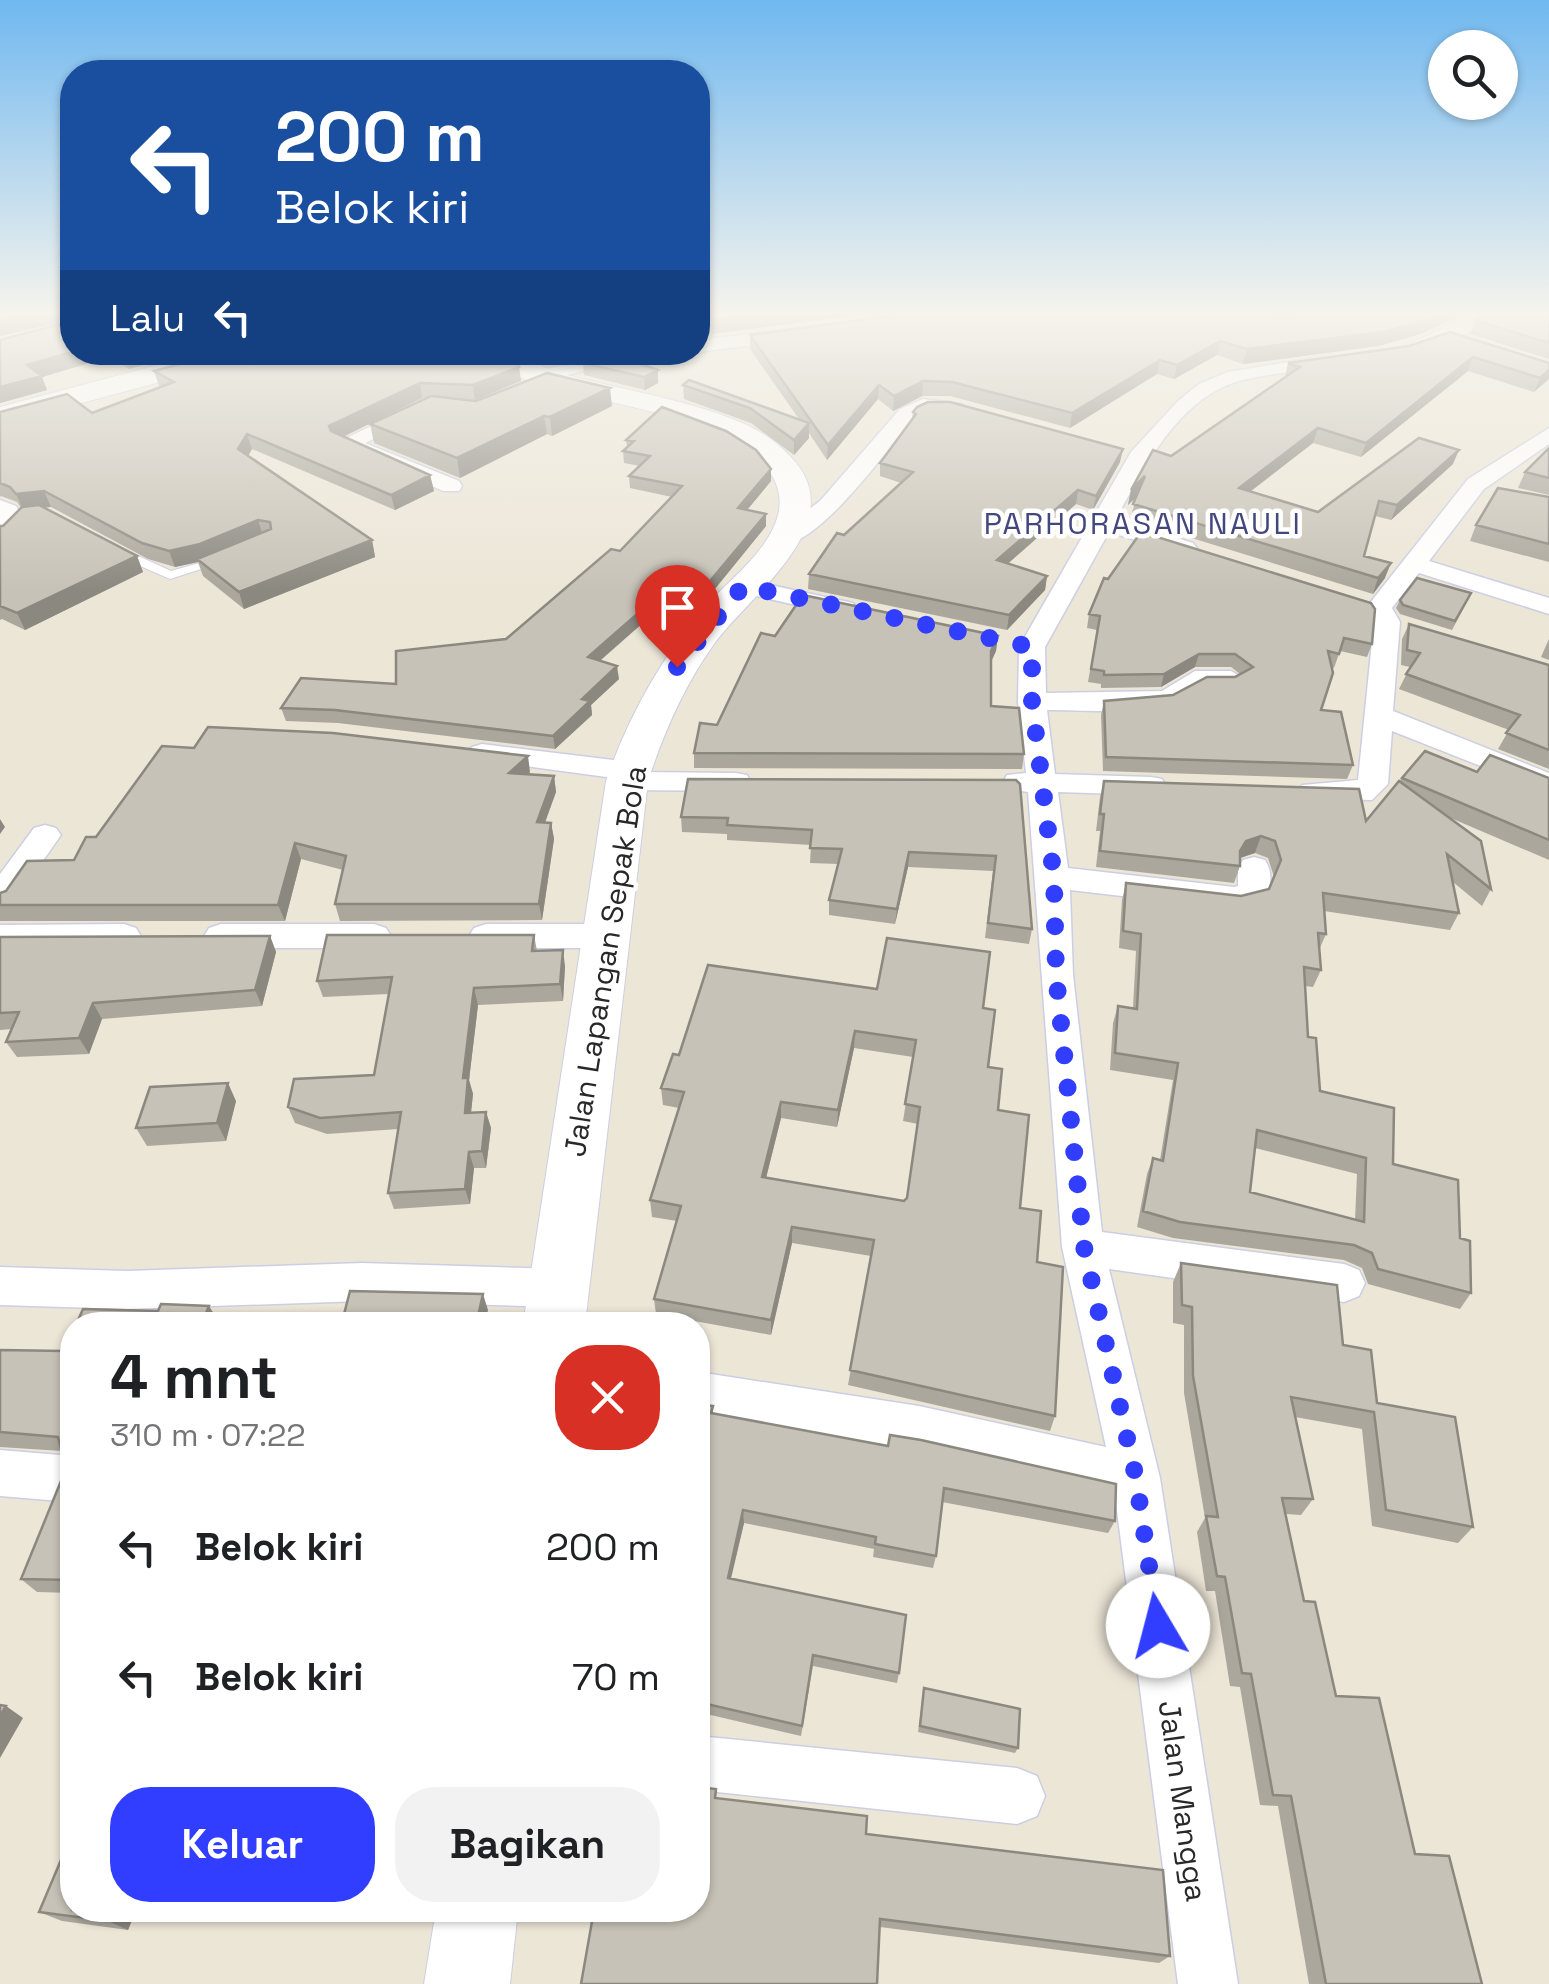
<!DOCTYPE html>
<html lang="id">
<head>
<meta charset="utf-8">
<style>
	:root { --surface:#fff; --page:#f2f2f2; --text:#202124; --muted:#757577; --accent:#313eff }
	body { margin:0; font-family:"Space Grotesk",sans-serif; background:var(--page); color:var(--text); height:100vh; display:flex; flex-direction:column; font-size:38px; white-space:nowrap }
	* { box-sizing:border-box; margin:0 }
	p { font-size:32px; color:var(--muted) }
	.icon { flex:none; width:55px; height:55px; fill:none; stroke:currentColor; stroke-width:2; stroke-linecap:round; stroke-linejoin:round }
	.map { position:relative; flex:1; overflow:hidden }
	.drawer { position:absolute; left:60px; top:1312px; width:650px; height:610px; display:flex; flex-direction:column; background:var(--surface); border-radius:40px; box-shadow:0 2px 8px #0004 }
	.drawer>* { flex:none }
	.guide { position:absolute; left:60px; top:60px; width:650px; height:305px; border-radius:40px; box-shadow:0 2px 8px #0004; background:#1a4fa0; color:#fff; overflow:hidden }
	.buttons { position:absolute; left:1428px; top:30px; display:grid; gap:20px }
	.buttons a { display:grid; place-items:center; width:90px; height:90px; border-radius:50%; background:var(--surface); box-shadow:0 2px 8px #0004; font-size:50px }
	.pin { position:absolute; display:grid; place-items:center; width:85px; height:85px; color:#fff; margin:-102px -42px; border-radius:50% 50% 50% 0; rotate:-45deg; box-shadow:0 0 10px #0007 }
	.pin .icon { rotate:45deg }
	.me { position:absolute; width:110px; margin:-55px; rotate:352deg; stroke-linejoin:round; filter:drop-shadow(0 0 8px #0008) }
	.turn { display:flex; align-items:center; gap:35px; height:210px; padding:0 50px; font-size:45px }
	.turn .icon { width:130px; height:130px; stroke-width:2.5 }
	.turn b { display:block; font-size:70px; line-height:85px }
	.then { display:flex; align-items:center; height:95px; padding:0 50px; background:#0003; gap:20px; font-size:38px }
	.round { display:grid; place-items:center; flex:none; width:105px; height:105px; border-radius:40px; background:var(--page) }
	.overview { display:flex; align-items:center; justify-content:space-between; height:170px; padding:0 50px }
	h1 { font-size:60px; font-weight:600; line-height:75px }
	.primary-button { display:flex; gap:20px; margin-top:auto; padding:20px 50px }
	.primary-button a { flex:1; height:115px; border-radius:40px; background:var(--accent); color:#fff; font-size:40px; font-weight:600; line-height:115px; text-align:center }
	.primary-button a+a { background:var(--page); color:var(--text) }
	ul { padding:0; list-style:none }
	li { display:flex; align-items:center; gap:30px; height:130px; padding:0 50px }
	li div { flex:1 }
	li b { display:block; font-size:38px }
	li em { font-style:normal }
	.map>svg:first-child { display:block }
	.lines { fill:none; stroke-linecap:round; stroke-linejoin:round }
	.lane-casing { stroke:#cccee3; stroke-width:2 }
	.street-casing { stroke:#cccee3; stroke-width:3 }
	.secondary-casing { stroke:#cccee3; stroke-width:2 }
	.lane { fill:#fff; fill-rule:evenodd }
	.street { fill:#fff; fill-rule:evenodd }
	.secondary { fill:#fff; fill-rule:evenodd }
	.wall { fill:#aba79d; fill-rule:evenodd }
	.shaded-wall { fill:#8b8880 }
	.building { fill:#c7c2b7; stroke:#8b8880; stroke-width:2.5; fill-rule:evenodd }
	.route { stroke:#313eff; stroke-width:18; stroke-dasharray:0 32.4 }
	.labels { text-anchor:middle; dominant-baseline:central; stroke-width:9; stroke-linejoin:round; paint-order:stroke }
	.far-quarter-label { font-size:30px; letter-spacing:2.5px; fill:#44477d; stroke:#fff }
	.street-label { font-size:30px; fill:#282828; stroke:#fff }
</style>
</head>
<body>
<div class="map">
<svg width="1549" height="1984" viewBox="0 0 1549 1984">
	<rect width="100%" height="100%" fill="#ece6d7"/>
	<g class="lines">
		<!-- lane casing -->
		<g class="lane-casing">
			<path id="lane" d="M115,549H123L171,571L220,557L226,561L170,579L115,555Z"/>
		</g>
		<!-- street casing -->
		<g class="street-casing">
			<path id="street" d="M1474,313H1498C1480,329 1423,358 1400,354L1398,350Z
				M796,329L803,331V339L698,352V340Z
				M620,352H657L540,382L530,376L533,372Z
				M1331,355L1338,357V365C1303,373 1263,372 1230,384C1175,405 1142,471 1116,519L1193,543L1197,548L1185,555L1109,532L1045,647L1046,693L1162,691L1195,671H1231L1245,679L1231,687H1202C1164,721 1095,709 1047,710L1055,774L1151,777L1162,779L1166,786L1162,793L1151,795L1058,792L1068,868L1234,887L1238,886V868L1243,860L1254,857L1265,860C1275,876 1270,891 1260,904L1234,909L1070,890L1073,975L1102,1232L1344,1264L1359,1270L1365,1283L1359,1296L1344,1302L1109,1269L1160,1478L1238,1984H1178L1115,1495L919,1450L698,1414V1372L919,1406L1106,1447L1062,1247L1028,792L1007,789L1003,782L1007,775L1026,773L1018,702L1019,647L1131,452L1178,401L1199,384L1228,372Z
				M923,399L961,404L971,410C956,423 933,408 914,417C890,446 814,554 776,544L772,539L776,534L820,501L900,409Z
				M415,405L422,407V415L365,443L459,481L462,486L459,491H443L336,443Z
				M1549,428V444L1484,489L1429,561L1549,598V614L1419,573L1392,608L1400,622L1393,711L1549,773V793L1392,731L1388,784L1372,800L1302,799L1298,792L1302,785L1358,780L1374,622L1366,608L1468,479Z
				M0,500L16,506L26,522L8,539L0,541Z
				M743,579L853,603L857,608L844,616L734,591L731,586Z
				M482,744L630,762L640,765L644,772L736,773L747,775L751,782L747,789L736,791L627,790L616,788L614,778L472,759L467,753L472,747Z
				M45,825L56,828L61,835L12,905L0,908V874L34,828Z
				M124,924L136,928L141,936L136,944L124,948L0,949V925Z
				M221,924H374L386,928L391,936L386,944L374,948H221L209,944L204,936L209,928Z
				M486,924H604L616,928L621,936L616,944L604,948H486L474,944L469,936L474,928Z
				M362,1263L559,1269L574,1275L580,1288L574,1301L559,1307L362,1301L127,1309L0,1305V1267L127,1271Z
				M0,1450L72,1456V1502L0,1496Z
				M698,1736L1017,1768L1037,1776L1045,1796L1037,1816L1017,1824L698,1790Z"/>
		</g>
		<!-- secondary casing -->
		<g class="secondary-casing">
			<path id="secondary" d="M206,352H252L249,358L0,425V407Z
				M506,352H533L540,365L550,370C613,389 680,397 740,422C764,432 785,447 800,468C843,531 747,598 714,644C684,686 664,732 648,781L585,1325H523L606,781C627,720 657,665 698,615C723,583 767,556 778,515C787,479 757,453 728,439C667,408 595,402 530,382L519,376Z
				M436,1910H518L510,1984H424Z"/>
		</g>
		<!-- lane -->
		<use href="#lane" class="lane"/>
		<!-- street -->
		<use href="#street" class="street"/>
		<!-- secondary -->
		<use href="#secondary" class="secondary"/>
	</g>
	<!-- wall -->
	<path class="wall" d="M0,313H72V352H190L129,369L109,357L42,377L47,390L0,403V340L68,321L0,336Z
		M1549,313V359L1470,334L1475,320Z
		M1279,317L1421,334L1378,346L1243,364L1217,355L1174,379L1157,374L1070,428L950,396H922L893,411L878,399L827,460L809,433V438L794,455L751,423L684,399L683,385L799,419L750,349V335Z
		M1409,346L1549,363L1534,392L1468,371L1361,457L1313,443L1250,492L1318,512L1453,464L1391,520L1375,516L1364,556L1385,578L1373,594L1130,519L1137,496L1128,505L1131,490L1171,456L1285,378L1288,363Z
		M537,352H586V356L548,365Z
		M615,355L658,383L645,390L584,375L583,363Z
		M519,367L521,381L475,400L612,406L552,436L547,434L460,478L374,443L370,424L428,398H422L343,437L430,475L434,491L395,510L252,449L248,456L372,540L375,557L244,609L203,576L198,562L175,567L148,559L51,507H44L137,556L143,572L25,630L2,619L0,620V526H3L21,508L17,502L1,496L0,497V412L92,413L162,387L159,386L154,371Z
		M913,412L1120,462L1093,510L1076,504L1008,563L1047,576L1045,590L1007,630L808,589L809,574L844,535L901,483L880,476V463L912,419Z
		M626,440L771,469V481L747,510L766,514V526L701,606L670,599L600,661L619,679L591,705L592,715L555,749L338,723L286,721L281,708L396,684L506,639L620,551L672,497L630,488L629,476L640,466L624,463L623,451L627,447Z
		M1549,448V495L1518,488L1525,472Z
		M1549,497V562L1470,541L1476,525Z
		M1104,578L1372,644L1367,657L1340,651L1334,668L1332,667L1321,710L1353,765L1347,779L1103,771L1101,715L1104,701L1173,695L1235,677L1240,674L1231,667H1195L1161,687L1101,688V684L1088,682L1097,630L1087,628L1089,614Z
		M1400,600L1467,602L1452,630L1400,614L1396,608Z
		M1409,624L1549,665V769L1498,749L1509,730L1399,689L1410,667L1401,665L1402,639Z
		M775,636H998L996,651L991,662V706L1024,754L1022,769L694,768V753L717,725Z
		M1549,639V660L1541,657Z
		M530,772L528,774L554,776L556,792L545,823H551L554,839L542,920L340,921L335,904L343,870L301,859L285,921H0V893L74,860L96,837Z
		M1477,772L1549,778V860L1446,816L1491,889L1482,906L1453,882L1459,913L1450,930L1324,911L1326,934L1319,950L1321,970L1313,987L1305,986L1308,1037L1320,1091L1393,1164L1460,1238L1471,1293L1460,1309L1368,1284L1362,1268L1344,1260L1173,1238L1137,1227L1147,1174L1153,1158L1160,1160L1173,1080L1110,1070L1113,1023L1118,1006L1133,1008L1136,951L1119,948L1122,900L1126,883L1241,896L1269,889L1274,877L1268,858L1255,853L1240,858V866L1234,883L1096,867L1100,831H1096L1100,797L1104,781L1366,821L1402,778ZM1255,1148L1357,1174L1355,1220L1250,1192Z
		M1016,780L1032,929L1029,944L985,938L993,871L908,867L895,924L829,915V900L839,864L810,863L811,845L727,840V834L682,832L681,817Z
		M534,935L537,951L565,966L563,1001L478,1005L469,1080L473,1094L471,1113L486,1112L491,1128L486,1168H474L470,1204L394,1209L388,1193L398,1129L327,1134L295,1123L288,1107L374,1075L389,994L323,997L317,981Z
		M270,936L276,952L262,1006L102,1019L89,1054L17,1057L6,1042L12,1029L0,1030V937Z
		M983,1008L988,1067L1020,1208L1037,1262L1055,1416L1050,1431L848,1385L871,1256L792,1243L771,1335L656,1314L654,1299L677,1221L652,1217L650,1200L679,1108L663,1105L661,1088L679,1055ZM854,1048L913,1057L903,1121L918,1124L907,1198L904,1201L766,1178L781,1118L837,1127Z
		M236,1101L226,1141L147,1146L136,1128Z
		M1181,1263L1343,1345L1377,1403L1473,1527L1458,1543L1372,1526L1362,1429L1295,1417L1313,1499L1301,1515L1286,1514L1304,1601L1336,1696L1482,1984H1309L1278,1806L1260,1805L1240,1687L1230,1686L1215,1591H1206L1197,1532L1205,1518L1184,1393V1325L1173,1323V1282Z
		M72,1332V1593L37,1592L21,1579L70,1460L62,1451L0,1447V1350L64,1351Z
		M698,1404L713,1406V1413L1115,1521L1108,1533L942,1502L936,1556L933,1568L873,1557L874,1549L744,1523L731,1579L899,1673L897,1683L813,1666L801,1736L698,1712Z
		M924,1688L1018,1748L1015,1753L918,1732Z
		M717,1799L866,1834L1170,1956L1159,1963L880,1927Z
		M72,1910H136L128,1930L62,1921L39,1912Z"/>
	<!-- shaded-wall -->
	<path class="shaded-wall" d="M32,313H72V319L0,336V321Z
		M766,313H874L712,334V320Z
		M1440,313H1465L1421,334L1378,346L1243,364L1247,349Z
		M710,317V331L698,333V319Z
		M1220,341L1217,355L1174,379L1177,365Z
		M72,352H107L109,357L42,377L47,390L0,403V387L27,365Z
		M131,352H190L129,369L124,354Z
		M546,352H586V356L548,365Z
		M1473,357L1468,371L1361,457L1366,443Z
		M1160,360L1157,374L1070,428L1072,413Z
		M519,367L521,381L475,400L473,385Z
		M658,370V383L645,390L644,377Z
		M1549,370V379L1534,392L1540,378Z
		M923,381L922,396L893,411L894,396Z
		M420,383L422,398L332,442L329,426Z
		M879,385L878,399L827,460L828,445Z
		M610,388L612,406L552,436L550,417Z
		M544,416L547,434L460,478L457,458Z
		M809,423V438L794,455V440Z
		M1318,428L1313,443L1235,503L1239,488Z
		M247,434L252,449L243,465L238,449Z
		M1123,449L1120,462L1093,510L1096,496Z
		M1459,450L1453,464L1391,520L1397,505Z
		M771,469V481L738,521V508Z
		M430,475L434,491L395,510L391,495Z
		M1145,476L1142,491L1128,505L1131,490Z
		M1078,490L1076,504L995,575L997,560Z
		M44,491L51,507L23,510L16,494Z
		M766,514V526L701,606L700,593Z
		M258,520L263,536L197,559L198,562L175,567L169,551Z
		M372,540L375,557L244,609L239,592Z
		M137,556L143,572L25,630L17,613Z
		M1391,563L1385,578L1373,594L1378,578Z
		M1047,576L1045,590L1007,630L1009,615Z
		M669,586L670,599L589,670L588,657Z
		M998,636L996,651L989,666L991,651Z
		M1199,654L1195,667L1161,687L1164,674Z
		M617,666L619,679L591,705L592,715L555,749L553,736L582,699Z
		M528,756L530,772L512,789L509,773Z
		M554,776L556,792L539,838L537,822Z
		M0,819L5,827L0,834Z
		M551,823L554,839L542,920L539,904Z
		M1261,836L1255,853L1240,858L1234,868L1240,851L1246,841Z
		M295,843L301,859L285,921L278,905Z
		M909,852L908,867L895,924L897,909Z
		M270,936L276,952L262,1006L255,990Z
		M563,950L565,966L563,1001L560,984Z
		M474,988L478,1005L469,1080L473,1094L469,1130L465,1113L463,1078Z
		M93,1003L102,1019L89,1054L79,1038Z
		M855,1031L854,1048L837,1127L838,1110Z
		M228,1083L236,1101L226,1141L217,1123Z
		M781,1102V1118L762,1194V1177Z
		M486,1112L491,1128L486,1168L482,1151Z
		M469,1152L474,1168L470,1204L465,1189Z
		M792,1227V1243L771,1335V1320Z
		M483,1294L488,1310L485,1325H476Z
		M209,1306L219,1322L218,1325H201Z
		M743,1510L744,1523L728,1590V1578Z
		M6,1706L23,1718L0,1758V1716Z
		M112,1910H136L128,1930L108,1921Z"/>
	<!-- building -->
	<path class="building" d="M0,313H32L0,321Z
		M68,313H72V352L27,365L42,376L0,387V340L68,322Z
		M698,313H766L712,320L710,317L698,319Z
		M912,313H1267L1279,317L1305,313H1440L1426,320L1383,332L1247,349L1220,341L1177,365L1160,360L1072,413L952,382L923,381L894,396L879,385L828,445L750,335Z
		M1486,313H1549V343L1475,320Z
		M1450,332L1549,363V370L1540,378L1473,357L1366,443L1318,428L1239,488L1318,512L1419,438L1459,450L1397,505L1379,501L1364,556L1391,563L1378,578L1133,504L1145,476L1131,490L1153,450L1171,456L1300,367L1288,363L1409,346Z
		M226,352H509L519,367L473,385L420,383L329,426L331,431L430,475L391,495L247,434L238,449L372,540L239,592L197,559L271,529L270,522L258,520L200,544L169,551L142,543L44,491L16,494L10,487L0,483V412L67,394L92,413L174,382L154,371Z
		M615,355L658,370L644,377L583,363Z
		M547,373L610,388L550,417L544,416L457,458L370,424L431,396L476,401Z
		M689,380L809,423L794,440L750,408L683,385Z
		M928,402H950L1123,449L1096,496L1078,490L997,560L1047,576L1009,615L809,574L837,533L844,535L913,472L880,463L916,414L913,412L917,407Z
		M662,407L726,431L756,450L771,469L738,508L766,514L700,593L669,586L588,657L617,666L582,699L590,701L553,736L335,710L281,708L301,678L396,684V651L506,639L611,549L620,551L682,486L629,476L650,456L623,451L634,441L626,440Z
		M1549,448V478L1525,472Z
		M1498,488L1549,497V544L1476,525Z
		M39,505L137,556L17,613L0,606V526H3L22,507Z
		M1141,532L1371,603L1375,609L1372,644L1344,638L1339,654L1328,651L1333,673L1321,710L1341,712L1353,765L1106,757L1104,701L1173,695L1207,677H1235L1253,667L1235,654H1199L1164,674L1104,675V671L1091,669L1100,616L1089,614L1104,578L1108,579Z
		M1417,578L1471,593L1455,621L1403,605L1400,600Z
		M803,595L998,636L991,651V706L1019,708L1024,754L694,753L700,723L717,725L761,633L775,636Z
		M1409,624L1549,665V750L1506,733L1520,715L1406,674L1420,653L1407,650Z
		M208,727L333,733L528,756L509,773L554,776L537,822L551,823L539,904H335L346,856L295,843L278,905H0V893L6,891L27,861L74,860L86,837H96L162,746L194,748Z
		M1425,751L1477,772L1490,755L1549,778V840L1402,778Z
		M688,779L1016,780L1020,784L1032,929L988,923L996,856L909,852L897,909L829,900L842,849L810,848L812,830L727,825L728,818L681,817Z
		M1104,781L1359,789L1366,821L1399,781L1481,841L1491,889L1447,854L1459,913L1323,893L1326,934L1318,933L1321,970L1304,967L1308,1037L1316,1038L1320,1091L1394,1108L1393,1164L1458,1180L1460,1238L1470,1241L1471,1293L1378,1269L1372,1253L1354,1245L1180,1222L1143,1211L1153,1158L1163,1161L1178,1063L1115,1053L1118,1006L1137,1009L1141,934L1123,931L1126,883L1241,896L1269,889L1281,860L1275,841L1261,836L1246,841L1240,851V866L1100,851L1104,814H1100ZM1257,1130L1366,1158L1364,1222L1250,1192Z
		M327,935H534L532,951L563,950L560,984L474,988L463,1078H468L465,1113L486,1112L482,1151L469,1152L465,1189L388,1193L401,1112L320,1118L288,1107L294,1079L374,1075L392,977L317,981Z
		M270,936L255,990L93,1003L79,1038L6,1042L19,1012L0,1013V937Z
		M887,938L990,952L983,1008L995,1010L988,1067L1002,1069L998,1110L1029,1115L1020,1208L1041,1211L1037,1262L1063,1267L1055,1416L850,1370L874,1240L792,1227L771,1320L654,1299L681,1206L650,1200L684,1092L661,1088L673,1054L679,1055L708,965L877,989ZM855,1031L916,1040L905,1104L920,1107L907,1198L904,1201L762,1177L781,1102L838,1110Z
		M228,1083L217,1123L136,1128L150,1087Z
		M1181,1263L1337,1285L1343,1345L1371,1350L1377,1403L1455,1417L1473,1527L1386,1510L1374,1412L1291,1397L1313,1499L1282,1498L1304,1601L1315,1602L1336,1696L1379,1698L1415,1854L1449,1856L1482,1984H1326L1291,1796L1273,1795L1251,1674L1242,1673L1225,1577L1217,1576L1206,1516L1218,1517L1193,1376L1192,1307L1182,1305Z
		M350,1291L483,1294L476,1325H267L269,1320L342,1322Z
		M161,1304L209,1306L201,1325H76L83,1309L158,1311Z
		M72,1332V1452H62L58,1437L0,1432V1350L64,1351Z
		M698,1404L713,1406L711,1413L888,1446L890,1435L921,1440L1116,1484L1115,1521L944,1488L936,1556L875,1544L876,1537L743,1510L728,1578L906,1615L899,1673L813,1655L802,1726L698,1702Z
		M72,1454V1580L21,1579Z
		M924,1688L1020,1709L1018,1748L920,1726Z
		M0,1705L6,1706L0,1716Z
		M698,1787L716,1789L715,1798L867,1816L866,1834L1163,1870L1170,1956L880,1919L877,1984H581L594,1910H698Z
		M72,1834V1910H112L108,1921L39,1912Z"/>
	<!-- sky -->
	<linearGradient id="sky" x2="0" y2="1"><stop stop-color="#70b8f0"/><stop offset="0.53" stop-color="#f6f4ed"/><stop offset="1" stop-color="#f6f4ed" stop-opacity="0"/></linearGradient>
	<rect width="1549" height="591" fill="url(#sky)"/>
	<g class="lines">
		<!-- route -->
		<path class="route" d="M677,667L743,586L1032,647V702L1054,878L1056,975L1084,1247L1136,1478L1158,1626"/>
	</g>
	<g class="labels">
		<!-- far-quarter labels -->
		<g class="far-quarter-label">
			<text x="1143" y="523">PARHORASAN NAULI</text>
		</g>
		<!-- street labels -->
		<g class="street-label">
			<text transform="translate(605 961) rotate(-81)">Jalan Lapangan Sepak Bola</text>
			<text transform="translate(1183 1801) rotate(82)">Jalan Mangga</text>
		</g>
	</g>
</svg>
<div class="buttons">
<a><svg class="icon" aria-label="search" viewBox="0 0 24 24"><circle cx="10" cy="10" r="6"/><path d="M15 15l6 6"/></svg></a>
</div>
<div class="pin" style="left:677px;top:667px;background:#d93025"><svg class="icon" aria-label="arrive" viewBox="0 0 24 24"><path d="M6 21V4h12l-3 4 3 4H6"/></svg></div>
<svg class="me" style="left:1158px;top:1626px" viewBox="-20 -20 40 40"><circle r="19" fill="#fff"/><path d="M0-13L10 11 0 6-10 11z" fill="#313eff"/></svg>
<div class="guide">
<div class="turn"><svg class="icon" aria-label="left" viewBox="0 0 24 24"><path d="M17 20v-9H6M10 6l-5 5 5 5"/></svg><div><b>200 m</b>Belok kiri</div></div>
<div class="then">Lalu<svg class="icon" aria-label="left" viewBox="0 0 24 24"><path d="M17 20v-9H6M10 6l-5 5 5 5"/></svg></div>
</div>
<section class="drawer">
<div class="overview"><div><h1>4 mnt</h1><p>310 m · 07:22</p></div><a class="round" style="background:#d93025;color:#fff"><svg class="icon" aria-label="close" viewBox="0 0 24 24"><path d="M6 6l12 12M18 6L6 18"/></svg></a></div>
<ul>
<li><svg class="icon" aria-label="left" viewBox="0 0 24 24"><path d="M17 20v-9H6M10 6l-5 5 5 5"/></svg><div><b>Belok kiri</b></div><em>200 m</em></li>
<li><svg class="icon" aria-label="left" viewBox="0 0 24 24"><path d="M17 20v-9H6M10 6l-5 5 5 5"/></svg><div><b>Belok kiri</b></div><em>70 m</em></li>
</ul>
<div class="primary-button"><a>Keluar</a><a>Bagikan</a></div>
</section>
</div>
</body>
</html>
